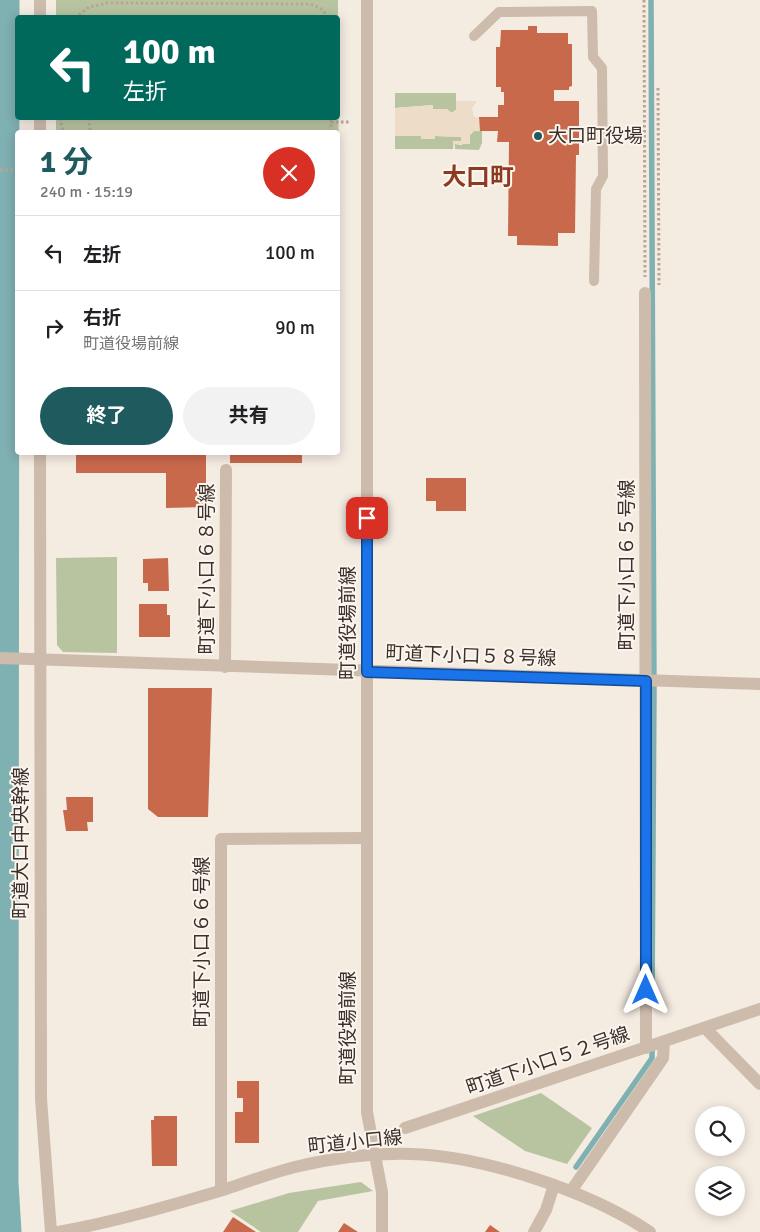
<!DOCTYPE html>
<html lang="ja">
<head>
<meta charset="utf-8">
<style>
	:root { --surface:#fff; --page:#f2f2f2; --text:#202124; --muted:#757577; --line:#e0e0e0; --accent:#1f5a5e }
	body { margin:0; font-family:Signika,"Noto Sans JP",sans-serif; background:var(--page); color:var(--text); height:100vh; display:flex; flex-direction:column; font-size:19px; white-space:nowrap }
	* { box-sizing:border-box; margin:0 }
	p { font-size:16px; color:var(--muted) }
	.icon { flex:none; width:28px; height:28px; fill:none; stroke:currentColor; stroke-width:2; stroke-linecap:round; stroke-linejoin:round }
	.map { position:relative; flex:1; overflow:hidden }
	.panel { position:absolute; left:15px; top:130px; width:325px; height:325px; display:flex; flex-direction:column; background:var(--surface); border-radius:5px; box-shadow:0 2px 12px #0003 }
	.panel>* { flex:none }
	.guide { position:absolute; left:15px; top:15px; width:325px; height:105px; border-radius:5px; box-shadow:0 2px 12px #0003; background:#00695c; color:#fff; overflow:hidden }
	.controls { position:absolute; left:695px; top:1106px; display:grid; gap:10px }
	.controls a { display:grid; place-items:center; width:50px; height:50px; border-radius:50%; background:var(--surface); box-shadow:0 2px 12px #0003; font-size:25px }
	.pin { position:absolute; display:grid; place-items:center; width:42px; height:42px; color:#fff; margin:-21px; border-radius:10px; box-shadow:0 2px 8px #0006 }
	.me { position:absolute; width:55px; margin:-28px; rotate:0deg; stroke-linejoin:round; filter:drop-shadow(0 0 4px #0008) }
	.turn { display:flex; align-items:center; gap:18px; height:105px; padding:0 25px; font-size:22px }
	.turn .icon { width:65px; height:65px; stroke-width:2.5 }
	.turn b { display:block; font-size:35px; line-height:42px }
	.round { display:grid; place-items:center; flex:none; width:52px; height:52px; border-radius:26px; background:var(--page) }
	.overview { display:flex; align-items:center; justify-content:space-between; height:85px; padding:0 25px }
	h1 { font-size:30px; font-weight:700; line-height:38px; color:var(--accent) }
	.button { display:flex; gap:10px; margin-top:auto; padding:10px 25px }
	.button a { flex:1; height:58px; border-radius:30px; background:var(--accent); color:#fff; font-size:20px; font-weight:700; line-height:58px; text-align:center }
	.button a+a { background:var(--page); color:var(--text) }
	ul { padding:0; list-style:none }
	li { display:flex; align-items:center; gap:15px; height:75px; padding:0 25px; border-top:1px solid var(--line) }
	li div { flex:1 }
	li b { display:block; font-size:19px }
	li em { font-style:normal }
	.map>svg:first-child { display:block }
	.green { fill:#b8c4a0 }
	.plaza { fill:#ecdcc8 }
	.lines { fill:none; stroke-linecap:round; stroke-linejoin:round }
	.stream { stroke:#7fb0b2; stroke-width:5.5 }
	.river { stroke:#7fb0b2; stroke-width:35 }
	.building { fill:#c8694b }
	.path { stroke:#b9a596; stroke-width:3; stroke-dasharray:2.5 2.5; stroke-linecap:butt }
	.service { stroke:#cdbbac; stroke-width:10 }
	.minor { stroke:#cdbbac; stroke-width:12 }
	.tertiary { stroke:#cdbbac; stroke-width:12 }
	.route-casing { stroke:#114b97; stroke-width:12 }
	.route { stroke:#1a73e8; stroke-width:9 }
	.poi-dot { fill:#1f5a5e; stroke:#fbf5ee; stroke-width:2 }
	.labels { text-anchor:middle; dominant-baseline:central; stroke-width:4; stroke-linejoin:round; paint-order:stroke }
	.poi-label { font-size:19px; fill:#3b302b; stroke:#fbf5ee; text-anchor:start }
	.street-label { font-size:19px; fill:#3b302b; stroke:#fbf5ee }
	.district-label { font-size:24px; font-weight:bold; fill:#8c3b22; stroke:#fbf5ee }
</style>
</head>
<body>
<div class="map">
<svg width="760" height="1232" viewBox="0 0 760 1232">
	<rect width="100%" height="100%" fill="#f4ebe1"/>
	<!-- green -->
	<path class="green" d="M56,0H338L339,243L338,132H56V118H338V18L56,17Z
		M395,93H456V110L451,113L447,109H433V105L395,108Z
		M482,130V143L479,150L455,149V144L461,145L470,141L469,136L474,131Z
		M395,136H421V139H434L435,136L462,137L461,141H453V149H395Z
		M117,557V653L63,652L57,645L56,558Z
		M541,1093L592,1128L567,1164L525,1151L473,1116Z
		M361,1182L373,1191L318,1201L298,1232H261L230,1211L289,1193Z"/>
	<!-- plaza -->
	<path class="plaza" d="M456,101H477L472,108L473,113L474,117H479L480,131H474L470,134V144H455L453,149V141H461V137L435,136V139H421V136H395V108L433,105V109H447L452,113L456,110Z"/>
	<g class="lines">
		<!-- stream -->
		<path class="stream" d="M651,0L654,691L652,1001
			M576,1167L652,1058V1045"/>
		<!-- river -->
		<path class="river" d="M2,0L1,1183L4,1232"/>
	</g>
	<!-- building -->
	<path class="building" d="M528,26H537V33H568V44H572V86L569,87V90H554V101H579V155H576L575,233H558V246L517,245V236H508L509,142H497L498,131H480L479,117H498V105H504V92H501V87H496V47H500L501,30H528Z
		M76,452H206V507L166,508V473H76Z
		M230,452H302V463H230Z
		M426,478H466V511H436V501H426Z
		M168,558L169,591H148V583H143V559Z
		M139,604H167V615H170V637H139Z
		M148,688H212L208,817H158L148,809Z
		M66,797H93V822H87L88,831H66L63,810H67Z
		M237,1081H259V1143H235V1112H243V1098H237Z
		M154,1116H177V1166H152L151,1120H154Z
		M233,1217L256,1232H223Z
		M344,1223L358,1232H338Z
		M490,1225L500,1232H485Z"/>
	<g class="lines">
		<!-- path -->
		<path class="path" d="M644,0L645,277
			M75,18L89,7L107,3L303,4C314,4 323,7 328,18
			M658,88L659,285
			M60,118L63,132
			M89,118L90,132
			M331,122H351
			M331,132V118
			M0,170H18"/>
		<!-- service -->
		<path class="service" d="M474,36L499,12L592,11L593,57L602,68L603,176L596,189L594,281"/>
		<!-- minor -->
		<path class="minor" d="M645,293L646,1048
			M0,658L760,684
			M225,667L226,470
			M705,1028L760,1084
			M405,1128L760,1009
			M375,1155L382,1192V1232
			M221,1190V839L367,838
			M571,1191L663,1058L664,1042
			M534,1232L546,1210L554,1185"/>
		<!-- tertiary -->
		<path class="tertiary" d="M40,0V18
			M367,0V1112L375,1155
			M40,118V132
			M40,452L41,1099L51,1232
			M58,1232C114,1222 169,1206 223,1190C247,1182 271,1173 295,1167C333,1158 373,1153 411,1154C484,1156 591,1192 650,1232"/>
	</g>
	<g class="lines">
		<!-- route casing -->
		<g class="route-casing">
			<path id="route" d="M367,518V672L646,681V990"/>
		</g>
		<!-- route -->
		<use href="#route" class="route"/>
	</g>
	<!-- markers -->
	<circle class="poi-dot" cx="538" cy="136" r="5"/>
	<g class="labels">
		<!-- poi labels -->
		<g class="poi-label">
			<text x="548" y="136">大口町役場</text>
		</g>
		<!-- street labels -->
		<g class="street-label">
			<text transform="translate(627 565) rotate(-90)">町道下小口６５号線</text>
			<text transform="translate(207 569) rotate(-90)">町道下小口６８号線</text>
			<text transform="translate(348 623) rotate(-90)">町道役場前線</text>
			<text transform="translate(471 656) rotate(2)">町道下小口５８号線</text>
			<text transform="translate(21 843) rotate(-90)">町道大口中央幹線</text>
			<text transform="translate(202 942) rotate(-90)">町道下小口６６号線</text>
			<text transform="translate(348 1028) rotate(-90)">町道役場前線</text>
			<text transform="translate(548 1061) rotate(-19)">町道下小口５２号線</text>
			<text transform="translate(355 1142) rotate(-6)">町道小口線</text>
		</g>
		<!-- district labels -->
		<g class="district-label">
			<text x="478" y="177">大口町</text>
		</g>
	</g>
</svg>
<div class="controls">
<a><svg class="icon" aria-label="search" viewBox="0 0 24 24"><circle cx="10" cy="10" r="6"/><path d="M15 15l6 6"/></svg></a>
<a><svg class="icon" aria-label="layers" viewBox="0 0 24 24"><path d="M12 4l9 5-9 5-9-5zM3 14l9 5 9-5"/></svg></a>
</div>
<div class="pin" style="left:367px;top:518px;background:#d93025"><svg class="icon" aria-label="arrive" viewBox="0 0 24 24"><path d="M6 21V4h12l-3 4 3 4H6"/></svg></div>
<svg class="me" style="left:646px;top:990px" viewBox="-20 -20 40 40"><path d="M0-17L14 15 0 8-14 15z" fill="#1a73e8" stroke="#fff" stroke-width="4"/></svg>
<div class="guide">
<div class="turn"><svg class="icon" aria-label="left" viewBox="0 0 24 24"><path d="M17 20v-9H6M10 6l-5 5 5 5"/></svg><div><b>100 m</b>左折</div></div>
</div>
<section class="panel">
<div class="overview"><div><h1>1 分</h1><p>240 m · 15:19</p></div><a class="round" style="background:#d93025;color:#fff"><svg class="icon" aria-label="close" viewBox="0 0 24 24"><path d="M6 6l12 12M18 6L6 18"/></svg></a></div>
<ul>
<li><svg class="icon" aria-label="left" viewBox="0 0 24 24"><path d="M17 20v-9H6M10 6l-5 5 5 5"/></svg><div><b>左折</b></div><em>100 m</em></li>
<li><svg class="icon" aria-label="right" viewBox="0 0 24 24"><path d="M7 20v-9h11M14 6l5 5-5 5"/></svg><div><b>右折</b><p>町道役場前線</p></div><em>90 m</em></li>
</ul>
<div class="button"><a>終了</a><a>共有</a></div>
</section>
</div>
</body>
</html>
